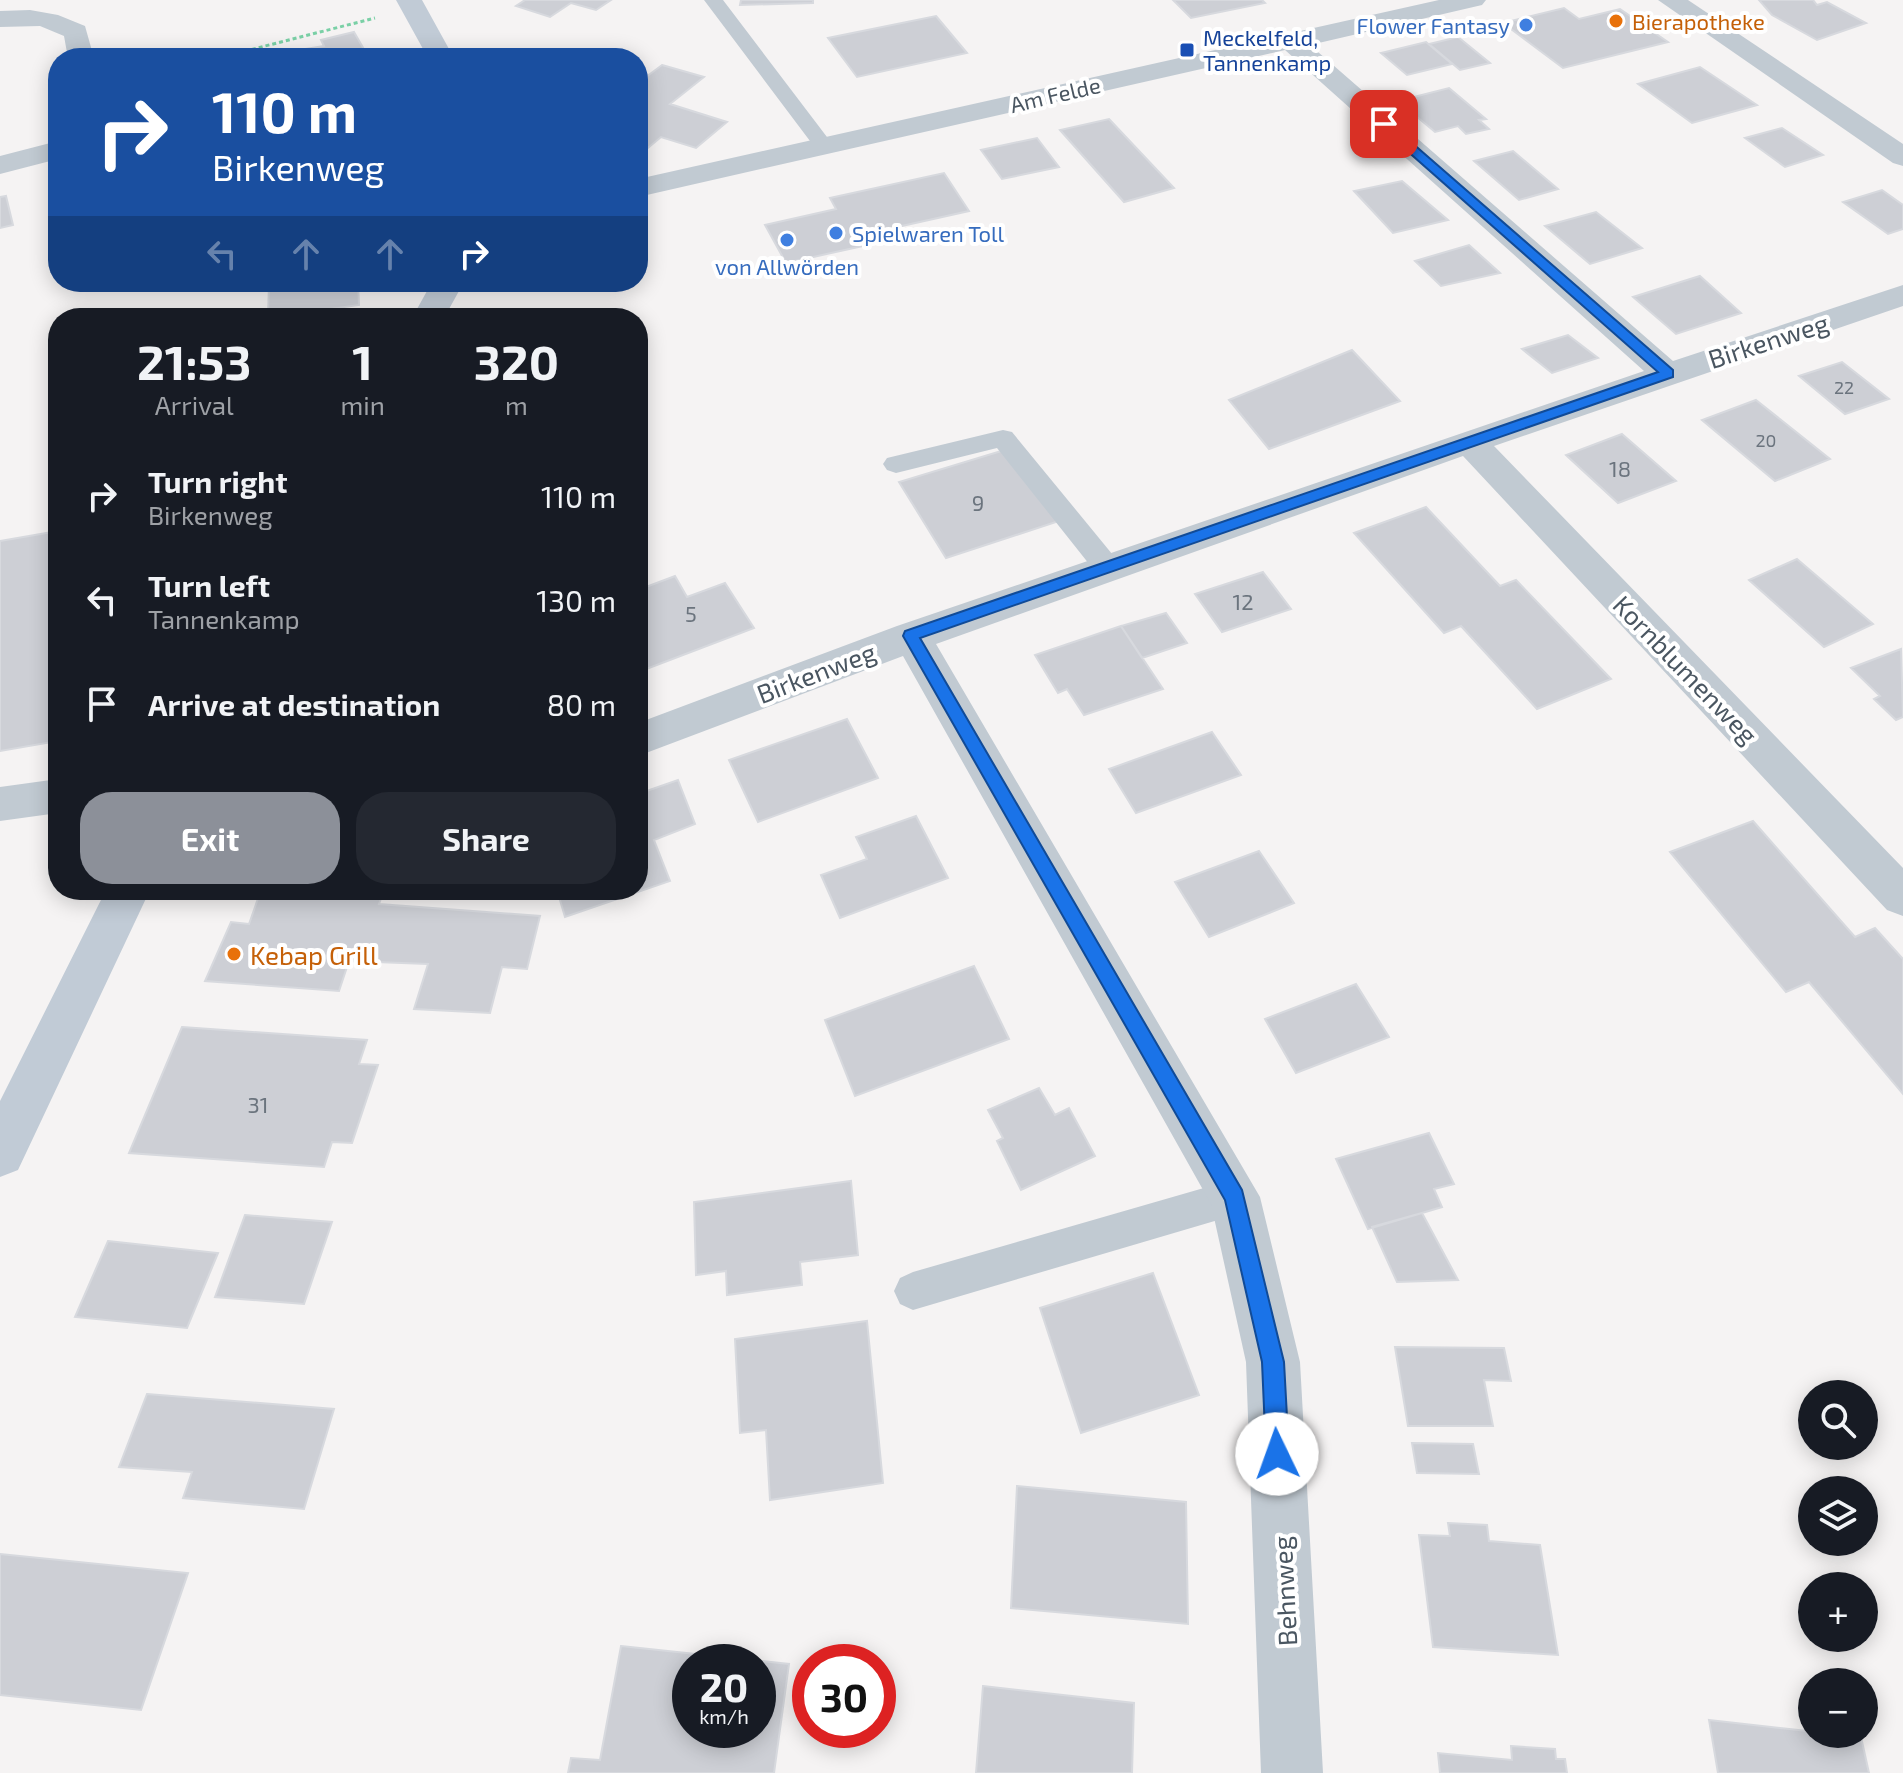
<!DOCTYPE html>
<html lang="en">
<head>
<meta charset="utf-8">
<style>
	:root { --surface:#171b24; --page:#242831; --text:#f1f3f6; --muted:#9ea1a6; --accent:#8c9099 }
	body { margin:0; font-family:"Exo 2",sans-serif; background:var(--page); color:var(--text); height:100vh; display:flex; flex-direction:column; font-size:30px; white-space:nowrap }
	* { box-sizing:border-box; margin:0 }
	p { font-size:26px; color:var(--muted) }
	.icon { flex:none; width:44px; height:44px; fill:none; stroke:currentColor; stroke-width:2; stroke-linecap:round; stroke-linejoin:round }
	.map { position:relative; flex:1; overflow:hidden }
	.details { position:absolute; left:48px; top:308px; width:600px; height:592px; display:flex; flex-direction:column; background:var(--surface); border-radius:32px; box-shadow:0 4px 20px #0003 }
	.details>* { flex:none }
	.banner { position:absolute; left:48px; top:48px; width:600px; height:244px; border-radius:32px; box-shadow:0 4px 20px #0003; background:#1a4fa0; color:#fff; overflow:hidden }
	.controls { position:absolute; left:1798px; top:1380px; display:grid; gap:16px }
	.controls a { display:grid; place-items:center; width:80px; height:80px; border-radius:50%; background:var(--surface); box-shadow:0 4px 20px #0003; font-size:40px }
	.speed { position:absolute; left:672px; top:1644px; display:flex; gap:16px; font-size:40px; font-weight:700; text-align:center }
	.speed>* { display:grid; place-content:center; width:104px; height:104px; border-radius:50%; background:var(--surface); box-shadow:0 4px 20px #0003; line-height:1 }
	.speed small { font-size:20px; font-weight:400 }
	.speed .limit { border:12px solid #d22; background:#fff; color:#111 }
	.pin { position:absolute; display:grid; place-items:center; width:68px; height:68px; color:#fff; margin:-34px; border-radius:16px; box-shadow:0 4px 12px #0006 }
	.me { position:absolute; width:88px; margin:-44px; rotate:357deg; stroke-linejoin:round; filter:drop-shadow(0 0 6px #0008) }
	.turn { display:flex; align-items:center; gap:28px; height:168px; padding:0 32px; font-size:36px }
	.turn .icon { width:104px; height:104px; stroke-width:2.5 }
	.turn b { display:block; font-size:56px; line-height:68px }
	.lanes { display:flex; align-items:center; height:76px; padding:0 32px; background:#0003; justify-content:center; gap:40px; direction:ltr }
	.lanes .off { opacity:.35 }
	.eta { display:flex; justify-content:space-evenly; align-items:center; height:136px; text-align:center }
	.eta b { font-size:48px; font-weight:700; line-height:56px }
	.primary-button { display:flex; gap:16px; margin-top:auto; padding:16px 32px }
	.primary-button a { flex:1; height:92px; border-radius:32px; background:var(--accent); color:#fff; font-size:32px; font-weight:700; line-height:92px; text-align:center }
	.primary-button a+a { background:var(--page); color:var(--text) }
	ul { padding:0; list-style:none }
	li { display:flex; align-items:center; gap:24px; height:104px; padding:0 32px }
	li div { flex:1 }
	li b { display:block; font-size:30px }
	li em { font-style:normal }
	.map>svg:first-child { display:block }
	.building { fill:#cdcfd5; stroke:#d7d9de; stroke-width:2; fill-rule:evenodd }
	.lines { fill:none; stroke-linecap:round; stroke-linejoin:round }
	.path { stroke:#7ad0a6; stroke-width:3; stroke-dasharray:4 3; stroke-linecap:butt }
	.lane { fill:#c1cad2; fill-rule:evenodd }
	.street { fill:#c1cad2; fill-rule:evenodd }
	.secondary { fill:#c1cbd6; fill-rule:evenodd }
	.route { fill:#1a73e8; stroke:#114b97; stroke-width:2 }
	.food-dot { fill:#e8710a; stroke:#fff; stroke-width:3 }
	.shop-dot { fill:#3f7fe0; stroke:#fff; stroke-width:3 }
	.transit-dot { fill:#1a4fb4; stroke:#fff; stroke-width:3 }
	.labels { text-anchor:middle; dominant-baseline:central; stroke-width:8; stroke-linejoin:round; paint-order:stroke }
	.far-number-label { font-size:18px; fill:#6b747e }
	.far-food-label { font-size:22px; fill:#c56008; stroke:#fff; text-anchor:start }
	.far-shop-label { font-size:22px; fill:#366cbe; stroke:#fff; text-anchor:end }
	.far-transit-label { font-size:22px; fill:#164399; stroke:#fff; text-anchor:start }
	.far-street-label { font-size:22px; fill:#4a5661; stroke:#fff }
	.number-label { font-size:22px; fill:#6b747e }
	.street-label { font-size:26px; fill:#4a5661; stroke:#fff }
	.food-label { font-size:26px; fill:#c56008; stroke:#fff; text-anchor:start }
</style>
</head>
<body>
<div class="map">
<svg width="1903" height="1773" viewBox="0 0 1903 1773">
	<rect width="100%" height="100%" fill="#f5f3f3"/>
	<!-- building -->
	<path class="building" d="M525,0H611L596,10L571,3L550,17L516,6Z
		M741,0H813V3L740,5Z
		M1173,0H1262L1265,3L1191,18Z
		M1759,0H1813L1817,5L1827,2L1866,23L1817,40L1772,15Z
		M1564,8L1579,19L1620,9L1668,42L1563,68L1503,23Z
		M936,16L967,53L857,77L828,38Z
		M354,32L369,58H250L324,46L321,40Z
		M1458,37L1490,63L1460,70L1429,44Z
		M1426,42L1452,64L1407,75L1381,53Z
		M662,65L704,77L670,104L727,122L696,148L661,137L642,153L638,152V83Z
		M1700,67L1757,105L1692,123L1638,84Z
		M1449,88L1486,119L1479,120L1489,129L1466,134L1458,126L1435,132L1398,101Z
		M1109,119L1174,188L1124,202L1060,130Z
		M1782,128L1823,155L1785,167L1745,138Z
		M1037,138L1059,167L1002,179L981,150Z
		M1513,151L1558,189L1519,200L1474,161Z
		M944,173L969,211L884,230L890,240L786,263L765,225L836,209L830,198Z
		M1402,181L1448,220L1393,233L1354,191Z
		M1882,190L1903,205V229L1888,234L1843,202Z
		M6,196L13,225L0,228V197Z
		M1596,212L1642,248L1590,264L1545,226Z
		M1469,245L1500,273L1441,286L1415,261Z
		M1700,276L1741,313L1676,334L1633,297Z
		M269,282H358L359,305L268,318Z
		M1568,335L1598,358L1552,373L1522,349Z
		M1352,350L1400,401L1269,449L1229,400Z
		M1842,362L1889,399L1845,414L1799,376Z
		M1756,400L1830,459L1775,481L1702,420Z
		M1622,434L1676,481L1618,503L1566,455Z
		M1008,449L1059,521L946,558L899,482Z
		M1426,507L1500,586L1516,580L1611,679L1537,709L1461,626L1444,633L1354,533Z
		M58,531V741L0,751V541Z
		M1797,559L1873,624L1824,647L1749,580Z
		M1263,572L1291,609L1222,632L1195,594Z
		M675,576L687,597L725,583L754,628L641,671L638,590Z
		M1166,613L1187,643L1142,658L1121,626Z
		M1121,626L1163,689L1084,715L1067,689L1058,693L1035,655Z
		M1901,649L1903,717L1896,720L1874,699L1880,696L1851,668Z
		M847,719L878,778L758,822L729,760Z
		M1212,732L1241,775L1136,813L1109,769Z
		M678,780L695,824L654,840L670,881L565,917L557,890H638V794Z
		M916,816L948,878L840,918L821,875L867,859L856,837Z
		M1753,821L1855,937L1875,928L1903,959V1094L1809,982L1786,992L1670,852Z
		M1259,851L1294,903L1209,937L1175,882Z
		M261,890H384L379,904L540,916L527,969L502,967L490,1013L414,1009L428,964L349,961L339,991L205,981L231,922L249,924Z
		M974,966L1009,1039L855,1096L825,1020Z
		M1356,984L1389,1037L1296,1073L1265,1019Z
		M182,1027L367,1040L359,1064L378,1065L352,1143L332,1142L324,1167L129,1153Z
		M1039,1088L1055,1115L1069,1108L1095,1156L1021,1190L997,1141L1003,1138L988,1110Z
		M1429,1133L1454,1184L1434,1189L1442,1207L1368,1229L1336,1159Z
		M851,1181L858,1255L800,1262L802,1285L727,1295L726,1271L696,1275L694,1202Z
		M1422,1213L1458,1280L1397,1282L1372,1227Z
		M245,1215L332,1222L304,1304L215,1297Z
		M108,1241L218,1253L187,1328L75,1317Z
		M1153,1273L1199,1395L1081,1433L1040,1308Z
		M867,1321L883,1483L770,1500L766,1430L740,1433L735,1339Z
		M1395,1347L1504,1348L1511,1381L1484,1380L1493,1426H1408Z
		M147,1394L334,1409L304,1509L183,1498L192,1472L119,1467Z
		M1412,1443L1473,1444L1479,1474L1417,1473Z
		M1017,1486L1186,1502L1188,1624L1011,1608Z
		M1448,1523L1487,1525L1489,1541L1540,1545L1558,1655L1433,1647L1419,1535L1450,1536Z
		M0,1554L188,1573L141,1710L0,1695Z
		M621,1646L789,1664L774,1773H568L571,1758L600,1760ZM690,1662H758V1730H690Z
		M983,1686L1134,1703L1132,1773H976Z
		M1709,1720L1861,1737L1869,1773H1718Z
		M1511,1746L1555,1749L1556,1759H1565L1567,1773H1440L1438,1753L1512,1760Z"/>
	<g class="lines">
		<!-- path -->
		<path class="path" d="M218,58L375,18"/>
		<!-- lane -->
		<path class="lane" d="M704,0H723L830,141L833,145L830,149H816Z
			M1003,430L1012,432L1117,560L1121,567L1117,574L1107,577L1097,574L997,448L896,473L887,470L883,464L887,458Z
			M1235,1179L1248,1184L1253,1197L1248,1210L1235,1215L913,1310L900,1304L894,1291L900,1278L913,1272Z"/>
		<!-- street -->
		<path class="street" d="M1439,0H1486L1482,5L1310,45L1673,361L1903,285V306L1494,446L1903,868V916L1887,910L1463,456L936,644L1260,1197L1300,1362L1323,1773H1261L1246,1362L1211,1204L903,656L638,756V723L897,626L1644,371L1285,50L638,197V179Z
			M1658,0H1688L1903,144V166L1893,163Z
			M30,10L58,15L85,26L94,58H68L64,36L40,26L0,27V11Z
			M58,141V159L0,174V156Z
			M58,779V813L0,821V787Z"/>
		<!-- secondary -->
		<path class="secondary" d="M396,0H422L454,58H428Z
			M432,282H464L444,318H412Z
			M106,890H150L18,1170L0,1177V1101Z"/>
	</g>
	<!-- route -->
	<path class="route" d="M1380,122H1388L1673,370V377L920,638L1242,1190L1284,1362L1289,1454L1286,1462L1277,1466L1269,1462L1266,1454L1262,1362L1225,1200L903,636L905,631L1658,372L1380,127Z"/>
	<!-- markers -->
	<g class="food-dot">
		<circle cx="1616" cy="21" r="8"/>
		<circle cx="234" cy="954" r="8"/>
	</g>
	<g class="shop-dot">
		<circle cx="1526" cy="25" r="8"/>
		<circle cx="836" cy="233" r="8"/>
		<circle cx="787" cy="240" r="8"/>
	</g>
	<rect class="transit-dot" x="1179" y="42" width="16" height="16" rx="4"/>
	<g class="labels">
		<!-- far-number labels -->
		<g class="far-number-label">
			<text x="1844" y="387">22</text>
			<text x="1766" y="440">20</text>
		</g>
		<!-- far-food labels -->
		<g class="far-food-label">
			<text x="1632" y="21">Bierapotheke</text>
		</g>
		<!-- far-shop labels -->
		<g class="far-shop-label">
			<text x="1510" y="25">Flower Fantasy</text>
			<text x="852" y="233" text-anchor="start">Spielwaren Toll</text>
			<text x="787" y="266" text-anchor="middle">von Allwörden</text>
		</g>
		<!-- far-transit labels -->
		<g class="far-transit-label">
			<text x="1203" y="37">Meckelfeld,<tspan x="1203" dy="25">Tannenkamp</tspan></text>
		</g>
		<!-- far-street labels -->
		<g class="far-street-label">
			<text transform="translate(1055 94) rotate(-13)">Am Felde</text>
		</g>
		<!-- number labels -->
		<g class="number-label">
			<text x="1620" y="468">18</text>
			<text x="978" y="502">9</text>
			<text x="1243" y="601">12</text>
			<text x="691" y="613">5</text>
			<text x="258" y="1104">31</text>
		</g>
		<!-- street labels -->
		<g class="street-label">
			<text transform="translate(1768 340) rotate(-18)">Birkenweg</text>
			<text transform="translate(1686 669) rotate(46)">Kornblumenweg</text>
			<text transform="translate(816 672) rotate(-21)">Birkenweg</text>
			<text transform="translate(1284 1591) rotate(-93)">Behnweg</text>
		</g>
		<!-- food labels -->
		<g class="food-label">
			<text x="250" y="954">Kebap Grill</text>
		</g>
	</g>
</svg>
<div class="controls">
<a><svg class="icon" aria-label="search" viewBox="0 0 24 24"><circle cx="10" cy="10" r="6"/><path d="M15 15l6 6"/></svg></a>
<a><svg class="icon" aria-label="layers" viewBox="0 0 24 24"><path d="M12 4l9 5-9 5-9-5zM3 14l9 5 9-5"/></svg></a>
<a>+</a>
<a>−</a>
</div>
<div class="speed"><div>20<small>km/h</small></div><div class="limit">30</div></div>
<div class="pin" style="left:1384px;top:124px;background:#d93025"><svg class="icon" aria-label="arrive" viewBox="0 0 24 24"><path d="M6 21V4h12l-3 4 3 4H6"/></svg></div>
<svg class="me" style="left:1277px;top:1454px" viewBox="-20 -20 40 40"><circle r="19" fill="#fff"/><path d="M0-13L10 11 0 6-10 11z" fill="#1a73e8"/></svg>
<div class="banner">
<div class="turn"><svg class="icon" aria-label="right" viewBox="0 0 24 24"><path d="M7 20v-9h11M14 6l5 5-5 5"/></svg><div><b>110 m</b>Birkenweg</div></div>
<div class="lanes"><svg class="icon off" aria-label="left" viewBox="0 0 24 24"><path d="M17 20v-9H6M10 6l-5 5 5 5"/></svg><svg class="icon off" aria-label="ahead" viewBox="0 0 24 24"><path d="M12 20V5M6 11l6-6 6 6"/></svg><svg class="icon off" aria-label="ahead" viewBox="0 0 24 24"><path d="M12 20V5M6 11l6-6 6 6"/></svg><svg class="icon" aria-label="right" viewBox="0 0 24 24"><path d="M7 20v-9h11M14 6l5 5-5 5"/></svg></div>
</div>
<section class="details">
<div class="eta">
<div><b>21:53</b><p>Arrival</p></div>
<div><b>1</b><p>min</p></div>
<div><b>320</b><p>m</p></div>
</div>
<ul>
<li><svg class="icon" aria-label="right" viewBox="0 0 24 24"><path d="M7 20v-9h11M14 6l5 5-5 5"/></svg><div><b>Turn right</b><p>Birkenweg</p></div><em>110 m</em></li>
<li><svg class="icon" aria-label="left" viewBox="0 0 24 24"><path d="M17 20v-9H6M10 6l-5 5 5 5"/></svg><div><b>Turn left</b><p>Tannenkamp</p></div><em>130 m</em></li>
<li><svg class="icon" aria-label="arrive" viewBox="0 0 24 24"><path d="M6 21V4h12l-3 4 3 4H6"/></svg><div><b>Arrive at destination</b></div><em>80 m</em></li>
</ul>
<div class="primary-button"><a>Exit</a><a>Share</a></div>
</section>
</div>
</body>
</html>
